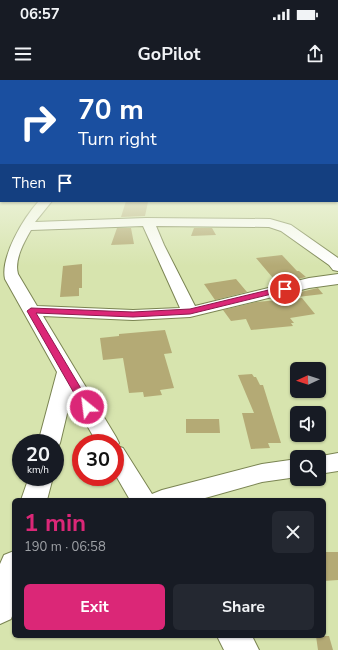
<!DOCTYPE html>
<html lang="en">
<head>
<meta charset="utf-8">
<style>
	:root { --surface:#171b24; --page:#242831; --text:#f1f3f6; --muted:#9ea1a6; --accent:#db2777 }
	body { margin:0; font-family:"Nunito Sans",sans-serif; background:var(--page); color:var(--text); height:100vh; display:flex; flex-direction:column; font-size:15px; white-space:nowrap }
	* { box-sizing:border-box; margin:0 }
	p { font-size:13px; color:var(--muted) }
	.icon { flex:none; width:22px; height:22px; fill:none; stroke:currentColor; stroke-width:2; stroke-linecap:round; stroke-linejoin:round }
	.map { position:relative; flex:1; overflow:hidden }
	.drawer { position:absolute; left:12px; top:418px; width:314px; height:140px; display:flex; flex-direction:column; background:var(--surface); border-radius:6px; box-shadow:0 1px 3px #0004 }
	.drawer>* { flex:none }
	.banner { position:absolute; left:0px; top:0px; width:338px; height:122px; box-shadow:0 1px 3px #0004; background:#1a4fa0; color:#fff; overflow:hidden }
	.needle { width:26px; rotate:267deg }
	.controls { position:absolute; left:290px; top:282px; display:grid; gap:8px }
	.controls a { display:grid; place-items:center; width:36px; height:36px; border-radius:6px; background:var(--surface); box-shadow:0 1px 3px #0004; font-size:20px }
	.speed { position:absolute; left:12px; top:354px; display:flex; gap:8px; font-size:20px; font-weight:700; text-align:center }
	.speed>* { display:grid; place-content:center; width:52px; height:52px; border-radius:50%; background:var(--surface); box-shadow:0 1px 3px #0004; line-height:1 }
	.speed small { font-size:10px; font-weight:400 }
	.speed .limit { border:6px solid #d22; background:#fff; color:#111 }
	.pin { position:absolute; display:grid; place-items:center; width:34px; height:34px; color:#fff; margin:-17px; border:2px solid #fff; border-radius:50%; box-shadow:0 1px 4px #0007 }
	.me { position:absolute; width:44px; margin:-22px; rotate:331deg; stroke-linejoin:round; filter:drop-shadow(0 0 3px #0008) }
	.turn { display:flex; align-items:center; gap:14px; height:84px; padding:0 12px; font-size:18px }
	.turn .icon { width:52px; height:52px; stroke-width:2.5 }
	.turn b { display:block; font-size:28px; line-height:34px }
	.then { display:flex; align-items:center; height:38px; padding:0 12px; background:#0003; gap:8px; font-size:15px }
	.round { display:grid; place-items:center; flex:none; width:42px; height:42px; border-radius:6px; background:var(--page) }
	.head { display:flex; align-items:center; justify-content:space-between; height:68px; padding:0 12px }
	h1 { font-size:24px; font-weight:700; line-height:30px; color:var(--accent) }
	.primary-button { display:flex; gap:8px; margin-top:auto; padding:8px 12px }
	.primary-button a { flex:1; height:46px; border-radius:6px; background:var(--accent); color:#fff; font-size:16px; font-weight:700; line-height:46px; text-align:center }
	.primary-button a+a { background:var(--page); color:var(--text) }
	.status { display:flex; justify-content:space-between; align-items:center; height:28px; padding:0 20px; background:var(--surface); direction:ltr }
	.status svg { height:11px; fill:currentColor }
	header { display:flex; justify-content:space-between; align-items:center; height:52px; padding:0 12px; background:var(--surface); font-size:18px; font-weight:700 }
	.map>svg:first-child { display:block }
	.building { fill:#b4aa75 }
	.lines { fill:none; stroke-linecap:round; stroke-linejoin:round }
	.minor-casing { stroke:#7a8452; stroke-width:2 }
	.tertiary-casing { stroke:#7a8452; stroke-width:2 }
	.minor { fill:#fff; fill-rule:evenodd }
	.tertiary { fill:#fff; fill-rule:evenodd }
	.route { fill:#db2777; stroke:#8e194d }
</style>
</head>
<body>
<div class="status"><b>06:57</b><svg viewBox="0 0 49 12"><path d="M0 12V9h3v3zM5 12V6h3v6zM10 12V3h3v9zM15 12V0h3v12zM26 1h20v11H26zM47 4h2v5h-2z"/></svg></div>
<header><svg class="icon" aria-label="menu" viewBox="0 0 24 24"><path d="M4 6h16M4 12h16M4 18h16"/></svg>GoPilot<svg class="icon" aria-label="share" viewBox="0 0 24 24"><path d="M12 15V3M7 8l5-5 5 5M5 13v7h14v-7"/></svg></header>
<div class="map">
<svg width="338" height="570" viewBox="0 0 338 570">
	<rect width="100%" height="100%" fill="#d7e4ae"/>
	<!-- building -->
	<path class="building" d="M126,121L148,122L145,136L121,137Z
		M117,148H131L134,164L111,165Z
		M194,148H212L216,155L191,156Z
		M282,175L297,191H299L306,197L278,204L256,178Z
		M82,184V208H79V216L60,217L63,186Z
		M236,199L247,212L215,220L204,204Z
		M318,208L323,214L289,218L287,215Z
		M302,218L315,234L290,238L294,243H291L293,246L251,250L246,239L231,241L223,230L256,222Z
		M165,250L172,273L164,274L174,308L160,310L162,315L144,317L143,312L129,313L123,278L103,280L100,258L119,256V254Z
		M252,294L254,297H256L260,305H263L281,363H268L270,368L251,369L242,333H254L238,295Z
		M186,339H219L220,353H186Z
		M324,472H338V500L324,501Z
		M316,556H329L333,570H318Z"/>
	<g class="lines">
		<!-- minor casing -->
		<g class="minor-casing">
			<path id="minor" d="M39,121H52L35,142L146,138L270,139L291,145L338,178V191L333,190L329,185L281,151L269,147L156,146L164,165L195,226L309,198L338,194V204L309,208L190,237L133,240L43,236L116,357L119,363L117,366L123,368L152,414L162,410L262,384L297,379V397L262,402L198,420H130L115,394V363H97L71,317L60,363L57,369H55V363H38L57,292L5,199C0,177 24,137 39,121ZM143,146L180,228L133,230L37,226L18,194C14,180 24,162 31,150Z
				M338,373V391L319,394V377H316Z
				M29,397H53L47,420H21Z
				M14,471V531L11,539L0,544V484L4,475Z
				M217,556H252L259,570H224Z"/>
		</g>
		<!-- tertiary casing -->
		<g class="tertiary-casing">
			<path id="tertiary" d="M0,108H1V116H0Z"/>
		</g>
		<!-- minor -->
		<use href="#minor" class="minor"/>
		<!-- tertiary -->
		<use href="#tertiary" class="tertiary"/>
	</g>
	<!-- sky -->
	<linearGradient id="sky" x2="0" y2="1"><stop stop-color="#89b38c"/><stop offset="0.58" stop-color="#edf3db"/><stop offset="1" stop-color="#edf3db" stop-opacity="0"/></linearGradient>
	<rect width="338" height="186" fill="url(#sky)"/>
	<!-- route -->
	<path class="route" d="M285,206L289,209L288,210L190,234L133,237L36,233L92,327L87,330L82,327L27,231L31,228L133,232L190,229Z"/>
</svg>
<div class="controls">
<a><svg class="needle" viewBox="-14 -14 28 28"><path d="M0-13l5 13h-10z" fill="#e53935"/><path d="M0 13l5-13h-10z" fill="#9ea1a6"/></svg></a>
<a><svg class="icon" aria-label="sound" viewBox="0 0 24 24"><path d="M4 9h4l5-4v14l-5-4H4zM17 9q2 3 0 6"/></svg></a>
<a><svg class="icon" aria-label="search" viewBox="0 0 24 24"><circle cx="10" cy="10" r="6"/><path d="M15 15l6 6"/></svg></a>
</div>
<div class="speed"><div>20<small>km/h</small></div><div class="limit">30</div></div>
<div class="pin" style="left:285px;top:209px;background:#d93025"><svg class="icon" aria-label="arrive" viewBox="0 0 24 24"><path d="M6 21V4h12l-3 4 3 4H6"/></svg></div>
<svg class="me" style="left:87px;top:327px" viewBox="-20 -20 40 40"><circle r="17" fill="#db2777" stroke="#fff" stroke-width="3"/><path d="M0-11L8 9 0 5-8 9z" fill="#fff"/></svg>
<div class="banner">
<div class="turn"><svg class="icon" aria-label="right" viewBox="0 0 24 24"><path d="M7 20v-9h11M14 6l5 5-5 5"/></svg><div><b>70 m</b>Turn right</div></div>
<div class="then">Then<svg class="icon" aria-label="arrive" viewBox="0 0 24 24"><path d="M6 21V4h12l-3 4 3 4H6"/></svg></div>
</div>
<section class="drawer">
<div class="head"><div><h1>1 min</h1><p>190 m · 06:58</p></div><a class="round"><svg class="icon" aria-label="close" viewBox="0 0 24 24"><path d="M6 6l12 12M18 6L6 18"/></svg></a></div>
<div class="primary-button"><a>Exit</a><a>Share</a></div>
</section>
</div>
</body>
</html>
